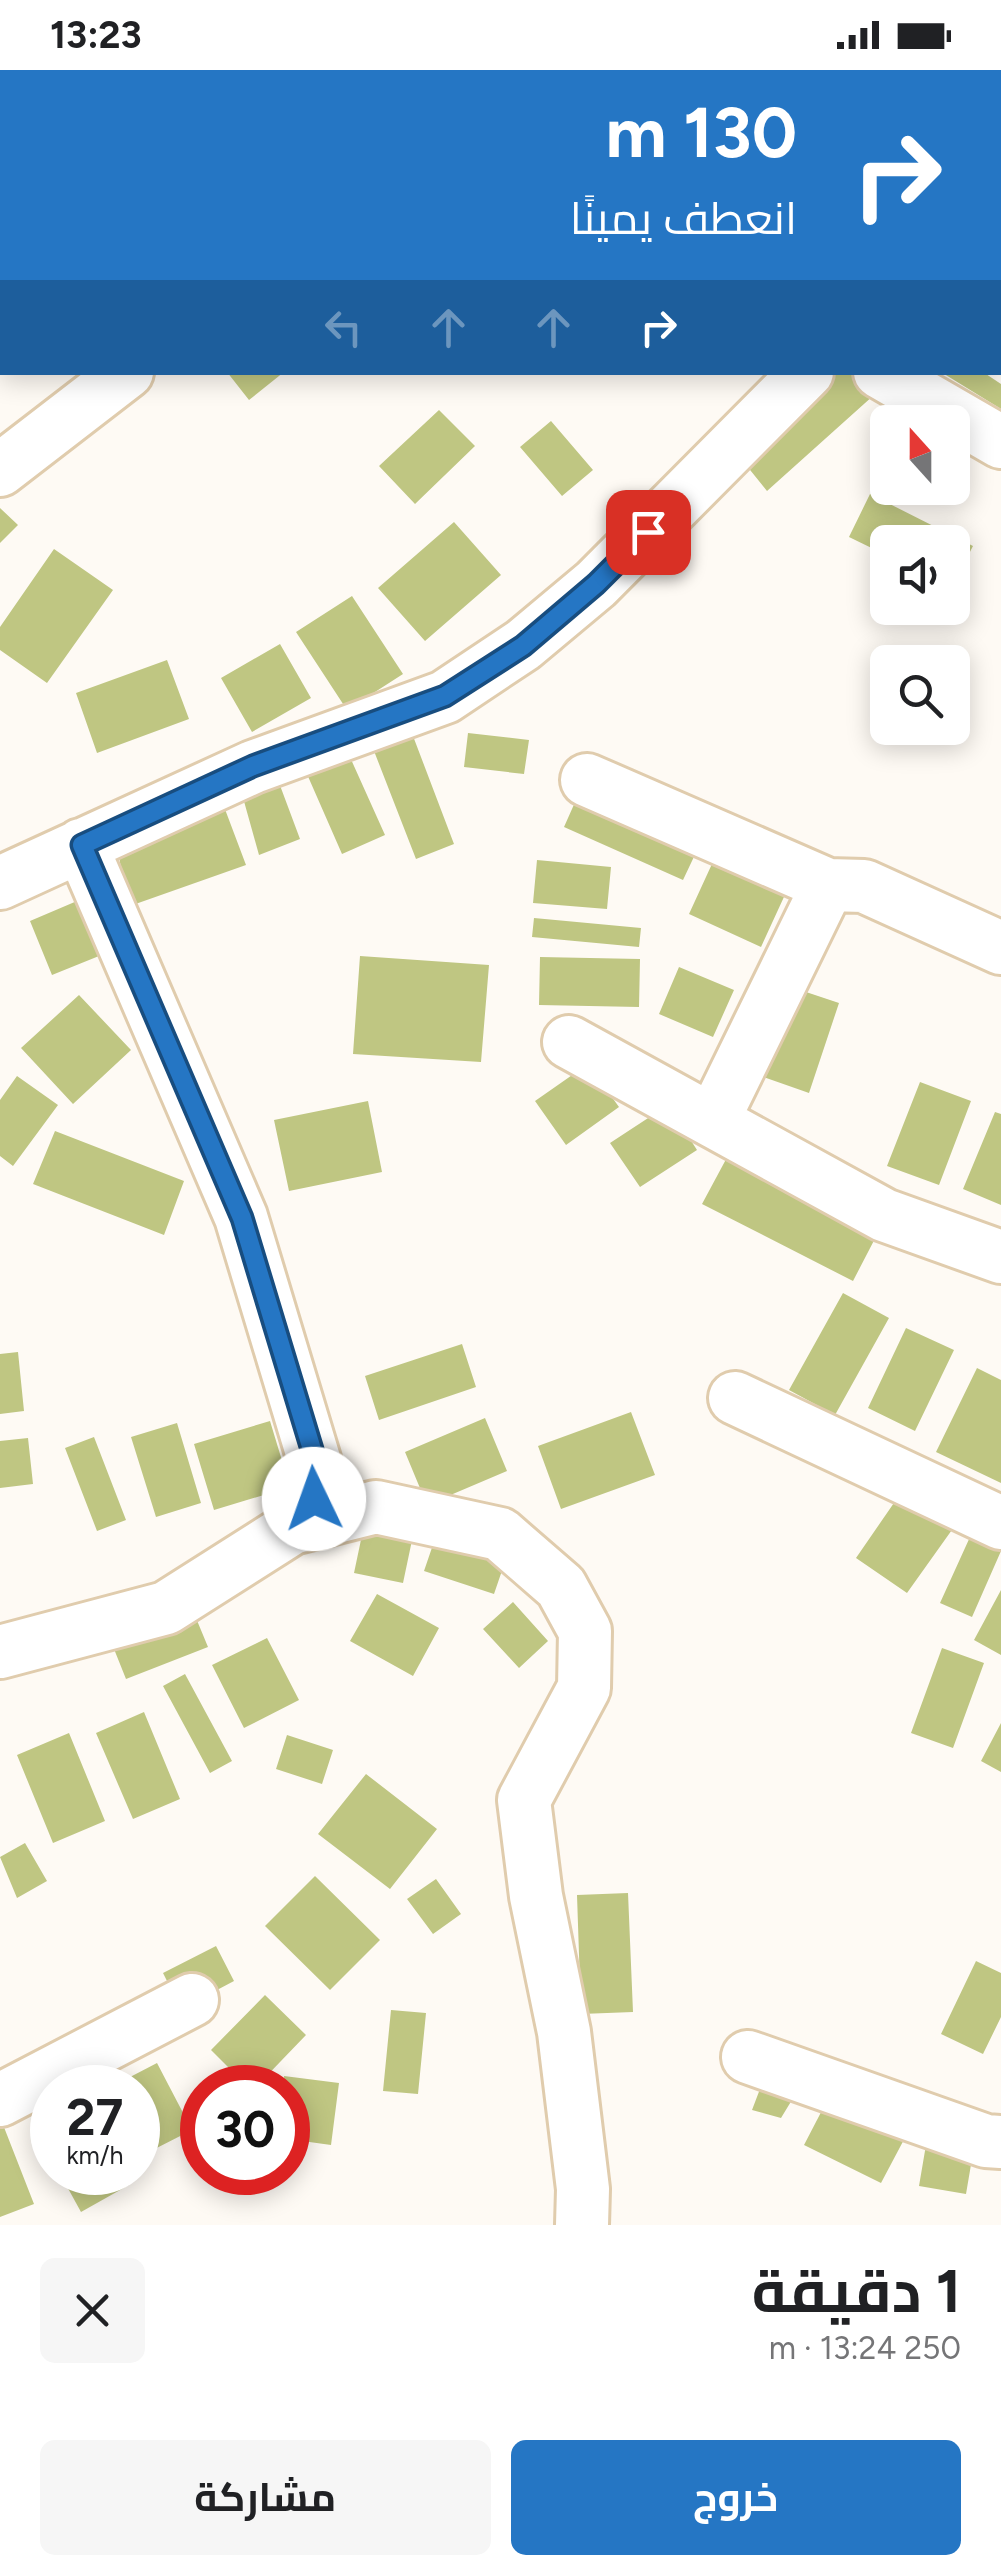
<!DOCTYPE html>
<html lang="ar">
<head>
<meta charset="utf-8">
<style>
	:root { --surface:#fff; --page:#f6f6f6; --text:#202124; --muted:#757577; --accent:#2576c4 }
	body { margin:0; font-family:Figtree,Cairo,sans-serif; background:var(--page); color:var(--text); direction:rtl; height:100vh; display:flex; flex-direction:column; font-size:38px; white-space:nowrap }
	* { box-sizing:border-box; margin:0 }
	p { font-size:32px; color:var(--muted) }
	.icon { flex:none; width:55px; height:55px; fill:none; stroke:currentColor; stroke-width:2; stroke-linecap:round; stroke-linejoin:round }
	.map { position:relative; height:2155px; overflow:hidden; direction:ltr }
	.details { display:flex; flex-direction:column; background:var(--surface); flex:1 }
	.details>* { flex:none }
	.hud { position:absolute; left:0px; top:0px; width:1002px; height:305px; box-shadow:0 5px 25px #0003; direction:rtl; background:#2576c4; color:#fff; overflow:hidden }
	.needle { width:65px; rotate:339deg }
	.buttons { position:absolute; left:870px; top:335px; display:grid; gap:20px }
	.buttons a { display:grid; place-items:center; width:100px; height:100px; border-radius:15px; background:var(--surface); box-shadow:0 5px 25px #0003; font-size:50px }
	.speed { position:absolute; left:30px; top:1995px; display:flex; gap:20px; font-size:50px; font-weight:700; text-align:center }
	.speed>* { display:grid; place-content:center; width:130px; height:130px; border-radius:50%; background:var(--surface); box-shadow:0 5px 25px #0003; line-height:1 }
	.speed small { font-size:25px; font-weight:400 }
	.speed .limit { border:15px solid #d22; background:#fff; color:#111 }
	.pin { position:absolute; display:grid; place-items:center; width:85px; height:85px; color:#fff; margin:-42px; border-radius:20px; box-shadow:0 5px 15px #0006 }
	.me { position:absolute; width:110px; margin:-55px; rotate:357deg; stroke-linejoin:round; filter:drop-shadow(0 0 8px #0008) }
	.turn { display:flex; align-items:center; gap:35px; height:210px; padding:0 40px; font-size:45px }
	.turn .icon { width:130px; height:130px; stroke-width:2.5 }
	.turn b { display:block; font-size:70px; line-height:85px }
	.lanes { display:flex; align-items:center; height:95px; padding:0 40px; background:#0003; justify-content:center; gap:50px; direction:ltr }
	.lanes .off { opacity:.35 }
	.round { display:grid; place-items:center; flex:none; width:105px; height:105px; border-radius:15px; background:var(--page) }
	.headline { display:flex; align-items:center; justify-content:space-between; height:170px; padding:0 40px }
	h1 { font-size:60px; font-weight:700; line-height:75px }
	.button { display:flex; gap:20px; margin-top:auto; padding:20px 40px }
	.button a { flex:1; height:115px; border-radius:15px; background:var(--accent); color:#fff; font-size:40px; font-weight:700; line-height:115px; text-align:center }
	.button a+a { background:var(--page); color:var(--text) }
	.status { display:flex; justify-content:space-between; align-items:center; height:70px; padding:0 50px; background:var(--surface); direction:ltr }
	.status svg { height:28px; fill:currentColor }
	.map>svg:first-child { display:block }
	.building { fill:#bfc682 }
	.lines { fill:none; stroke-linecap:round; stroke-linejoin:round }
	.minor-casing { stroke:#e0ccad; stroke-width:58 }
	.minor { stroke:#fff; stroke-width:52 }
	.route-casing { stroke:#184d7f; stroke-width:25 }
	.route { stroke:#2576c4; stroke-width:18 }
</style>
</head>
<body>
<div class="status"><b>13:23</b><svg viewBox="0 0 49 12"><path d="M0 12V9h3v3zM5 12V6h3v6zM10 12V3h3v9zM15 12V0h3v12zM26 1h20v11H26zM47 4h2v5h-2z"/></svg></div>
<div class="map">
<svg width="1001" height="2155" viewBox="0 0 1001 2155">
	<rect width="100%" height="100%" fill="#fefaf4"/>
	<!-- building -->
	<path class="building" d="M227,302H284L249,330Z
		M824,302H855L874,325L767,421L738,385Z
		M941,302H983L1001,314V339Z
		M439,340L475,376L415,434L379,396Z
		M551,351L593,400L562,426L520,377Z
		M870,424L973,476L952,517V472H888V486L849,467Z
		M0,438L18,455L0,473Z
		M454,452L501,505L425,571L378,518Z
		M54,479L113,520L47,613L0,580V557Z
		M352,526L403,604L347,640L296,562Z
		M280,574L311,628L252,662L221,608Z
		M167,590L189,649L97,683L76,623Z
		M468,663L529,670L524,704L464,697Z
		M413,666L454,774L416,789L374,681Z
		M345,676L385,765L342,784L303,695Z
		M275,702L300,769L259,785L240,717Z
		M580,721L700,774L683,810L564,757Z
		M220,726L246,795L127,837L116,767Z
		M717,783L789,816L761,877L689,844Z
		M537,790L611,797L607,839L533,833Z
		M77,831L99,886L52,905L30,851Z
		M534,848L641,858L639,877L532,867Z
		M360,886L489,895L481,992L353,984Z
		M540,887L640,889L639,937L539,935Z
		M679,897L734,920L713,967L659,944Z
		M794,918L839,933L809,1023L752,1003Z
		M79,925L131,980L73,1034L21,978Z
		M588,994L619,1037L566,1075L535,1031Z
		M17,1006L58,1035L13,1096L0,1086V1030Z
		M920,1012L971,1031L939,1115L887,1096Z
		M368,1031L382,1102L289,1121L274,1050Z
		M668,1035L697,1080L640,1117L610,1073Z
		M995,1042L1001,1044V1135L963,1119Z
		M55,1061L184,1111L164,1165L33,1114Z
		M731,1080L881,1157L853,1211L702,1134Z
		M843,1223L889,1248L835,1345L789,1320Z
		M906,1258L954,1280L915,1361L868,1338Z
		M462,1274L476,1317L379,1350L365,1306Z
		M18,1282L24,1341L0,1344V1284Z
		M977,1298L1001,1310V1413L936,1382Z
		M631,1342L655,1405L561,1439L538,1376Z
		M485,1348L507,1401L427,1435L405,1382Z
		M270,1351L290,1417L214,1440L194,1374Z
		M177,1353L201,1433L156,1447L131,1367Z
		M94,1367L126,1450L97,1461L65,1378Z
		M28,1368L33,1414L0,1418V1371Z
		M907,1414L959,1450L907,1523L856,1488Z
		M980,1445L1001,1455V1481L972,1547L940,1533Z
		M366,1446L415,1456L403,1513L354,1503Z
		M438,1460L508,1483L494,1524L424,1501Z
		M1001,1520V1585L974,1570Z
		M377,1524L439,1558L413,1606L350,1571Z
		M513,1532L548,1571L519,1598L483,1559Z
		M191,1536L208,1577L126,1609L110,1569Z
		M267,1568L299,1630L244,1658L212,1595Z
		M942,1578L984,1593L953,1678L911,1663Z
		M185,1604L232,1691L210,1703L163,1616Z
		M144,1642L180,1729L133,1749L96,1663Z
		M1001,1653V1702L981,1691Z
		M69,1663L105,1751L53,1773L17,1685Z
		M287,1665L333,1680L322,1714L276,1699Z
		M366,1704L437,1759L390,1819L318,1764Z
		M25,1773L47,1811L17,1828L0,1787Z
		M315,1806L380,1870L330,1920L265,1856Z
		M436,1809L461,1844L433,1864L407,1829Z
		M628,1823L633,1942L581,1944L577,1825Z
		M216,1876L234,1911L181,1939L163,1903Z
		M976,1891L1001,1903V1947L983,1984L941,1964Z
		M265,1925L306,1965L255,2018H249L211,1980Z
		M391,1940L426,1943L418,2024L383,2021Z
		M157,1993L192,2060L139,2087L138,2018H109Z
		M284,2006L339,2013L331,2075L288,2069Z
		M765,2006L798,2020L781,2048L752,2040Z
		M831,2023L908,2062L881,2113L804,2075Z
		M52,2045V2091L33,2055Z
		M0,2047L34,2134L0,2147Z
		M927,2069L974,2077L966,2124L919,2116Z
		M59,2102H123L129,2115L81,2142Z"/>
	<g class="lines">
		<!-- minor casing -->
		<g class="minor-casing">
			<path id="minor" d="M346,2V0
				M1000,111L1001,109
				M880,302L1001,372
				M0,400L127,302
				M587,710L828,815
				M81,775L241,1147L319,1406L314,1429L292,1458
				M0,813L253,697L445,627L523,575L596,514L807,302
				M569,972L884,1145L1001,1187
				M713,1050L828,815L864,816L1001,878
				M735,1328L1001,1453
				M0,1582L166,1538L292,1458L376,1437L500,1464L561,1517L585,1561L584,1618L524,1730L536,1826L564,1962L583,2119L582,2155
				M748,1987L986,2071L1001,2072
				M0,2030L192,1930"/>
		</g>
		<!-- minor -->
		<use href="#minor" class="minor"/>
	</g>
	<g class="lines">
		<!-- route casing -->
		<g class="route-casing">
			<path id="route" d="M314,1429L320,1406L242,1148L82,775L253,696L445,626L523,576L596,514L648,462"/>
		</g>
		<!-- route -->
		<use href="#route" class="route"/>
	</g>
</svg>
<div class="buttons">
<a><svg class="needle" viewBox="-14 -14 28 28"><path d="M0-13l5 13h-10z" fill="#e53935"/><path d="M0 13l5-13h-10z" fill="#757577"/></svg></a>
<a><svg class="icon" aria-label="sound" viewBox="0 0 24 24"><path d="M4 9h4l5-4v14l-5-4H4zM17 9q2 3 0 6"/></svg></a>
<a><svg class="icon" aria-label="search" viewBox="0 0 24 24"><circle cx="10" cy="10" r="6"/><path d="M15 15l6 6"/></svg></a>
</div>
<div class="speed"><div>27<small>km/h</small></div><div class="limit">30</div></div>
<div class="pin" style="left:648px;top:462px;background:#d93025"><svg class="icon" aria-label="arrive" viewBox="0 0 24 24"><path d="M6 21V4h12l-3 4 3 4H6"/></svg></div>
<svg class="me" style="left:314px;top:1429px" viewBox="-20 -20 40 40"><circle r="19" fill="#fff"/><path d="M0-13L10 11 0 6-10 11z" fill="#2576c4"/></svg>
<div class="hud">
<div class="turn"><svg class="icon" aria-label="right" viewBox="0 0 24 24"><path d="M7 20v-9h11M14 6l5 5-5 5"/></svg><div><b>130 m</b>انعطف يمينًا</div></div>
<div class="lanes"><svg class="icon off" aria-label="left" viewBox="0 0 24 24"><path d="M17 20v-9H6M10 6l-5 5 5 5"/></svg><svg class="icon off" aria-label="ahead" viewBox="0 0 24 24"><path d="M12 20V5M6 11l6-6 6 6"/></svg><svg class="icon off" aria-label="ahead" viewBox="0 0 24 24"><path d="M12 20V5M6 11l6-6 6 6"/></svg><svg class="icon" aria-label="right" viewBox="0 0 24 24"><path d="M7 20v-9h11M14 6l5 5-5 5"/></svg></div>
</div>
</div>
<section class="details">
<div class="headline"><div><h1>1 دقيقة</h1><p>250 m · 13:24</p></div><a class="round"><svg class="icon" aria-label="close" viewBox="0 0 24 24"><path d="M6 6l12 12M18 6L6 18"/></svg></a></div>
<div class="button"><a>خروج</a><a>مشاركة</a></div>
</section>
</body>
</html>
